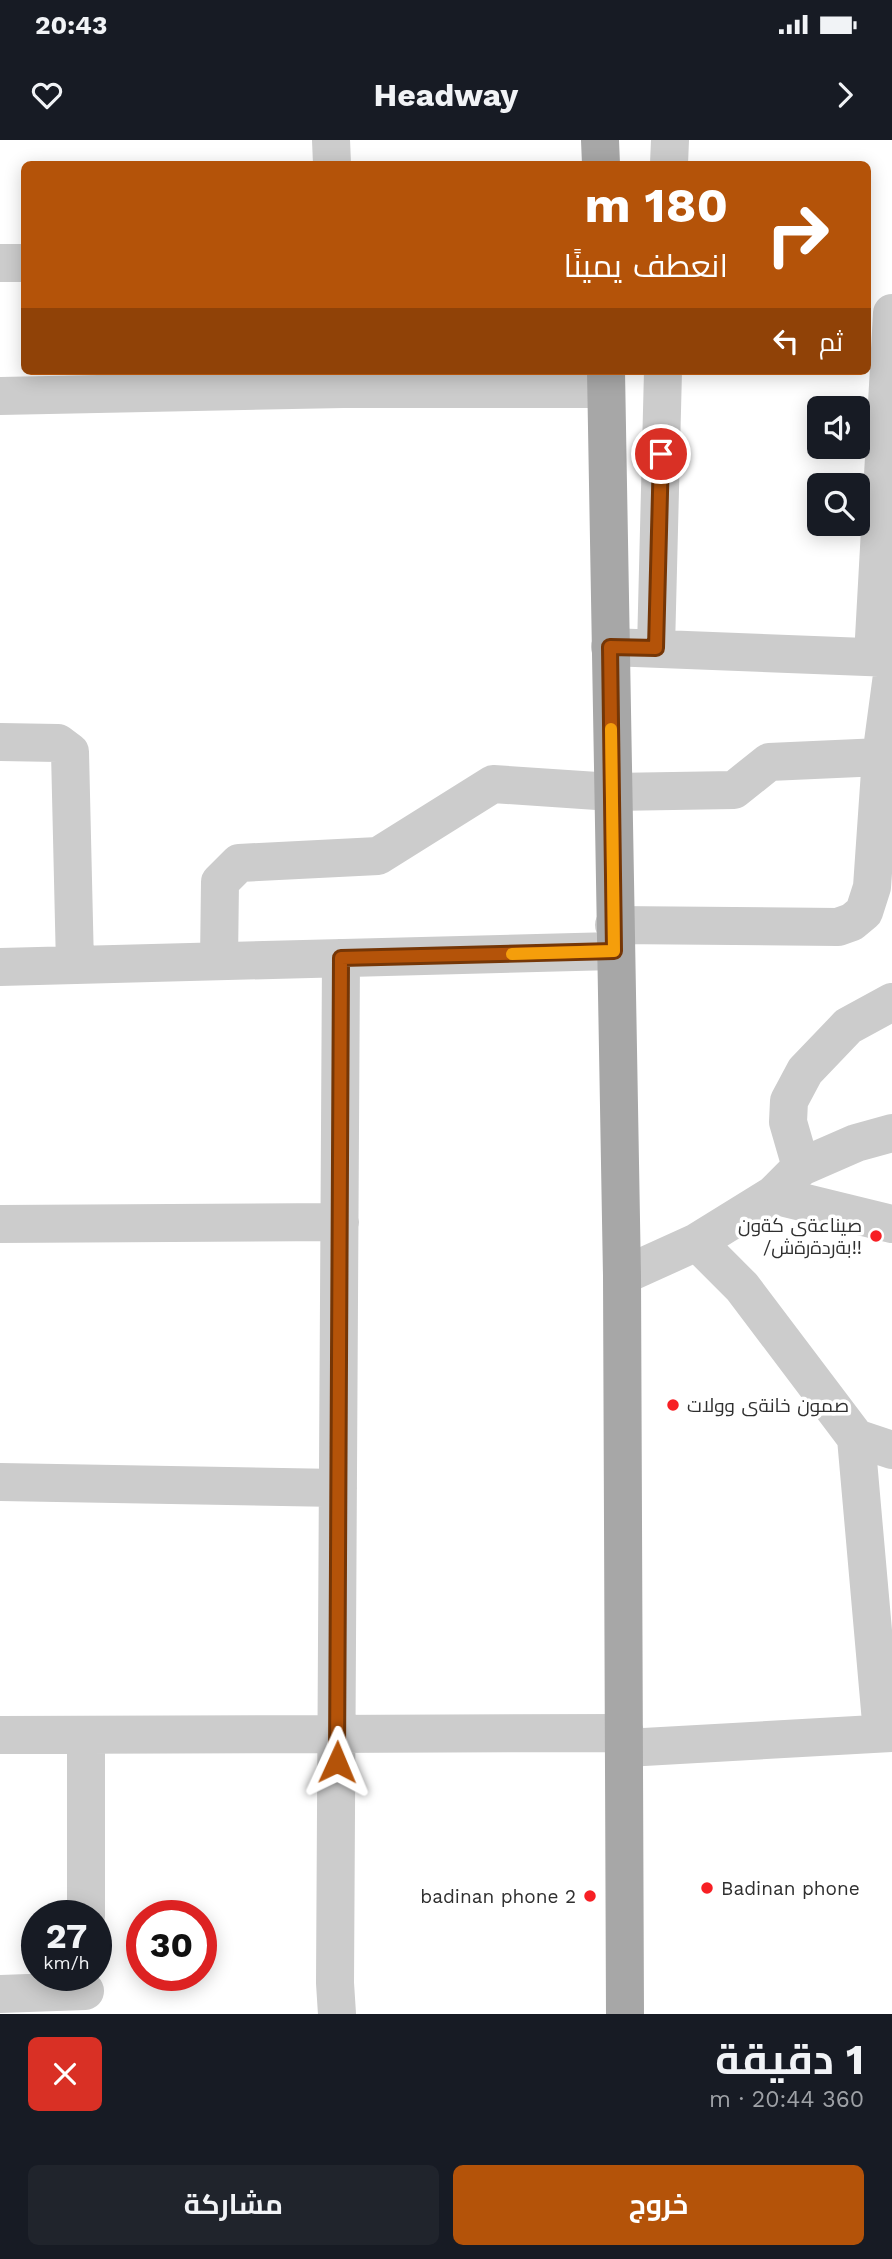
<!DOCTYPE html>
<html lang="ar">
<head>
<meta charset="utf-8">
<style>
	:root { --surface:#171b24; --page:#20242c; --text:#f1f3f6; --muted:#9ea1a6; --accent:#b45309 }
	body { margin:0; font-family:"Work Sans",Cairo,sans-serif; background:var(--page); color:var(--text); direction:rtl; height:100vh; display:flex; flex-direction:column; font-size:26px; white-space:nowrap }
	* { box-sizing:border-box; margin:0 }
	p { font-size:23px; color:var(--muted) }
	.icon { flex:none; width:38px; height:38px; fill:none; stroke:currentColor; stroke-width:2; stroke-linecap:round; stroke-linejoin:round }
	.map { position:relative; height:1874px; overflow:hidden; direction:ltr }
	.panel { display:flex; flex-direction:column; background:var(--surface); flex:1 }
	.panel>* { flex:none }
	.banner { position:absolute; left:21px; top:21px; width:850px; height:214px; border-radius:10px; box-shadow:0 4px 18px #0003; direction:rtl; background:#b45309; color:#fff; overflow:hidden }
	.fabs { position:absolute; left:807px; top:256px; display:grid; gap:14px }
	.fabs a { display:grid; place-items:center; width:63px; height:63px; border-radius:10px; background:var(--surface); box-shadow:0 4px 18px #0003; font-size:35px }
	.speed { position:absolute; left:21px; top:1760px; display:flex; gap:14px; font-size:35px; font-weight:700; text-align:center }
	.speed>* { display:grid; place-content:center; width:91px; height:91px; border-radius:50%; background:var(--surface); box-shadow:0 4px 18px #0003; line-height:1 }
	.speed small { font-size:18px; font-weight:400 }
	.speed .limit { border:10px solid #d22; background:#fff; color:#111 }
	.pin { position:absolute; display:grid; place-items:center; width:60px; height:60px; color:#fff; margin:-30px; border:4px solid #fff; border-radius:50%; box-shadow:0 2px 7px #0007 }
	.me { position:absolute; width:77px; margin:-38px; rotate:1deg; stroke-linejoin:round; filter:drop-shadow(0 0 5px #0008) }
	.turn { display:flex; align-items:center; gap:24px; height:147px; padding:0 28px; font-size:32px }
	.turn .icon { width:91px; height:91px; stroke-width:2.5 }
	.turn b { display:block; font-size:49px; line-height:60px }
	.then { display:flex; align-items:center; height:66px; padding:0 28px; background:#0003; gap:14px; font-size:26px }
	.round { display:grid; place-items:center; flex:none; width:74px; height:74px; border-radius:10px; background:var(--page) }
	.overview { display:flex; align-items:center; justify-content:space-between; height:119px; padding:0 28px }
	h1 { font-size:42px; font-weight:700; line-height:52px }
	.button { display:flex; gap:14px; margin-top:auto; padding:14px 28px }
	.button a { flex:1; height:80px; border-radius:10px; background:var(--accent); color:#fff; font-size:28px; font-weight:700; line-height:80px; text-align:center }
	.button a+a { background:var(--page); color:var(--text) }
	.status { display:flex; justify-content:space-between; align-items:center; height:49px; padding:0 35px; background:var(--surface); direction:ltr }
	.status svg { height:19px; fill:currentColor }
	header { display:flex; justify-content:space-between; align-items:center; height:91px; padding:0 28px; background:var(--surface); font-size:32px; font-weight:700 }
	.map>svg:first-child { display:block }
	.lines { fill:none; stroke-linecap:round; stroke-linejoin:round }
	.minor { stroke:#ccc; stroke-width:38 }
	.major { stroke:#a7a7a7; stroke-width:38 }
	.route-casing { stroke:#753606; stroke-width:18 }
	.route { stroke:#b45309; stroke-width:12 }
	.slow { stroke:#f59e0b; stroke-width:12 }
	.poi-dot { fill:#f71f24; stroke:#fff; stroke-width:2.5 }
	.labels { text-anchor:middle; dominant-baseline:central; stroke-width:7; stroke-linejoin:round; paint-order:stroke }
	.poi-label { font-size:19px; fill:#2f2f2f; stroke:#fff; text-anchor:end }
</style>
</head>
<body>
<div class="status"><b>20:43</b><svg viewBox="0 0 49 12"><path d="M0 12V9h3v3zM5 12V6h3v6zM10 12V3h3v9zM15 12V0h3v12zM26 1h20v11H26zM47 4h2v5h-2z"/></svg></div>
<header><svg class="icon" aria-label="forward" viewBox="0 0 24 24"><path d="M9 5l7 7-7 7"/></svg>Headway<svg class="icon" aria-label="heart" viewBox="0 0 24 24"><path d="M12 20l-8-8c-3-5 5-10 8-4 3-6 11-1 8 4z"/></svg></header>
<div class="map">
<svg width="892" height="1874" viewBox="0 0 892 1874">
	<rect width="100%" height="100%" fill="#fff"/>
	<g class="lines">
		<!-- minor -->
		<path class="minor" d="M331,0L332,24
			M669,24L670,0
			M0,123H24
			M0,256L343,249H606
			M610,507L892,518
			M656,508L663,231
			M873,516L892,173
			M0,602L58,603L70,612L75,825
			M614,785L838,787L852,782L864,772L872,747L881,617L892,535
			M219,821L220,742L239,723L378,716L493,644L612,652L734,650L769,622L881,617
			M0,827L614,811
			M801,1027L788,982L789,961L805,931L848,886L892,862
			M773,1055L892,1084
			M0,1084L340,1082
			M697,1102L742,1147L856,1298L892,1310
			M622,1136L697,1102L773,1055L801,1027L856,1003L892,993
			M856,1298L882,1593
			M0,1342L338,1348
			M0,1595L625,1593
			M626,1608L892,1593
			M86,1776V1595
			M0,1854L85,1851
			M337,1874L335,1843L341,818"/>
		<!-- major -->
		<path class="major" d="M600,0L601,24
			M606,231L622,1136L625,1874"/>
	</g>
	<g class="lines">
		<!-- route casing -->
		<g class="route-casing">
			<path id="route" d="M337,1622L341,818L614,811L610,507L656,508L661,314"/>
		</g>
		<!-- route -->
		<use href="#route" class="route"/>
		<!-- slow -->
		<path class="slow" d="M512,814L614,811L611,589"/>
	</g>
	<!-- markers -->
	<g class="poi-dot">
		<circle cx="876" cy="1096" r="7"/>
		<circle cx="673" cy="1265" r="7"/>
		<circle cx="707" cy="1748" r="7"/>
		<circle cx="590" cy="1756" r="7"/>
	</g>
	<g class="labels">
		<!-- poi labels -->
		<g class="poi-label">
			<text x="862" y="1085">صيناعةى كةون<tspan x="862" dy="22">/بةردةرةش!!</tspan></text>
			<text x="687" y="1265" text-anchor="start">صمون خانةی وولات</text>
			<text x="721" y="1748" text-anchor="start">Badinan phone</text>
			<text x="576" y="1756">badinan phone 2</text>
		</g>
	</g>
</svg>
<div class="fabs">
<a><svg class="icon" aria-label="sound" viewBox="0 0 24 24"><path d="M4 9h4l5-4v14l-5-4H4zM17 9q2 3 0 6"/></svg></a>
<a><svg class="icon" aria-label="search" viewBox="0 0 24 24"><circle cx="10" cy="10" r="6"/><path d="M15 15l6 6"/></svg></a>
</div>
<div class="speed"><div>27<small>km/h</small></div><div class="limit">30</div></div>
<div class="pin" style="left:661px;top:314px;background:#d93025"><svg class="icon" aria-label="arrive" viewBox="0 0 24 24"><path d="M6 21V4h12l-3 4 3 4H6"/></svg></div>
<svg class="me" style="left:337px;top:1622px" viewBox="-20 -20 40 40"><path d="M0-17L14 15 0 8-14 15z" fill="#b45309" stroke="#fff" stroke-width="4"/></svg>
<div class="banner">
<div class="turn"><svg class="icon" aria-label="right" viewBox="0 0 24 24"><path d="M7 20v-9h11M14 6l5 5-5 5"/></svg><div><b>180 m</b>انعطف يمينًا</div></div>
<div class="then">ثم<svg class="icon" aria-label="left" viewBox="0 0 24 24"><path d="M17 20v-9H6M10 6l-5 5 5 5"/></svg></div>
</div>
</div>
<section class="panel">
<div class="overview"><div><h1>1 دقيقة</h1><p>360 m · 20:44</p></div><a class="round" style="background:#d93025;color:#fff"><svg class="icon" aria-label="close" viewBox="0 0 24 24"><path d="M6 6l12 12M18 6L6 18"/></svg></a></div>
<div class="button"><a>خروج</a><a>مشاركة</a></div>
</section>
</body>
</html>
